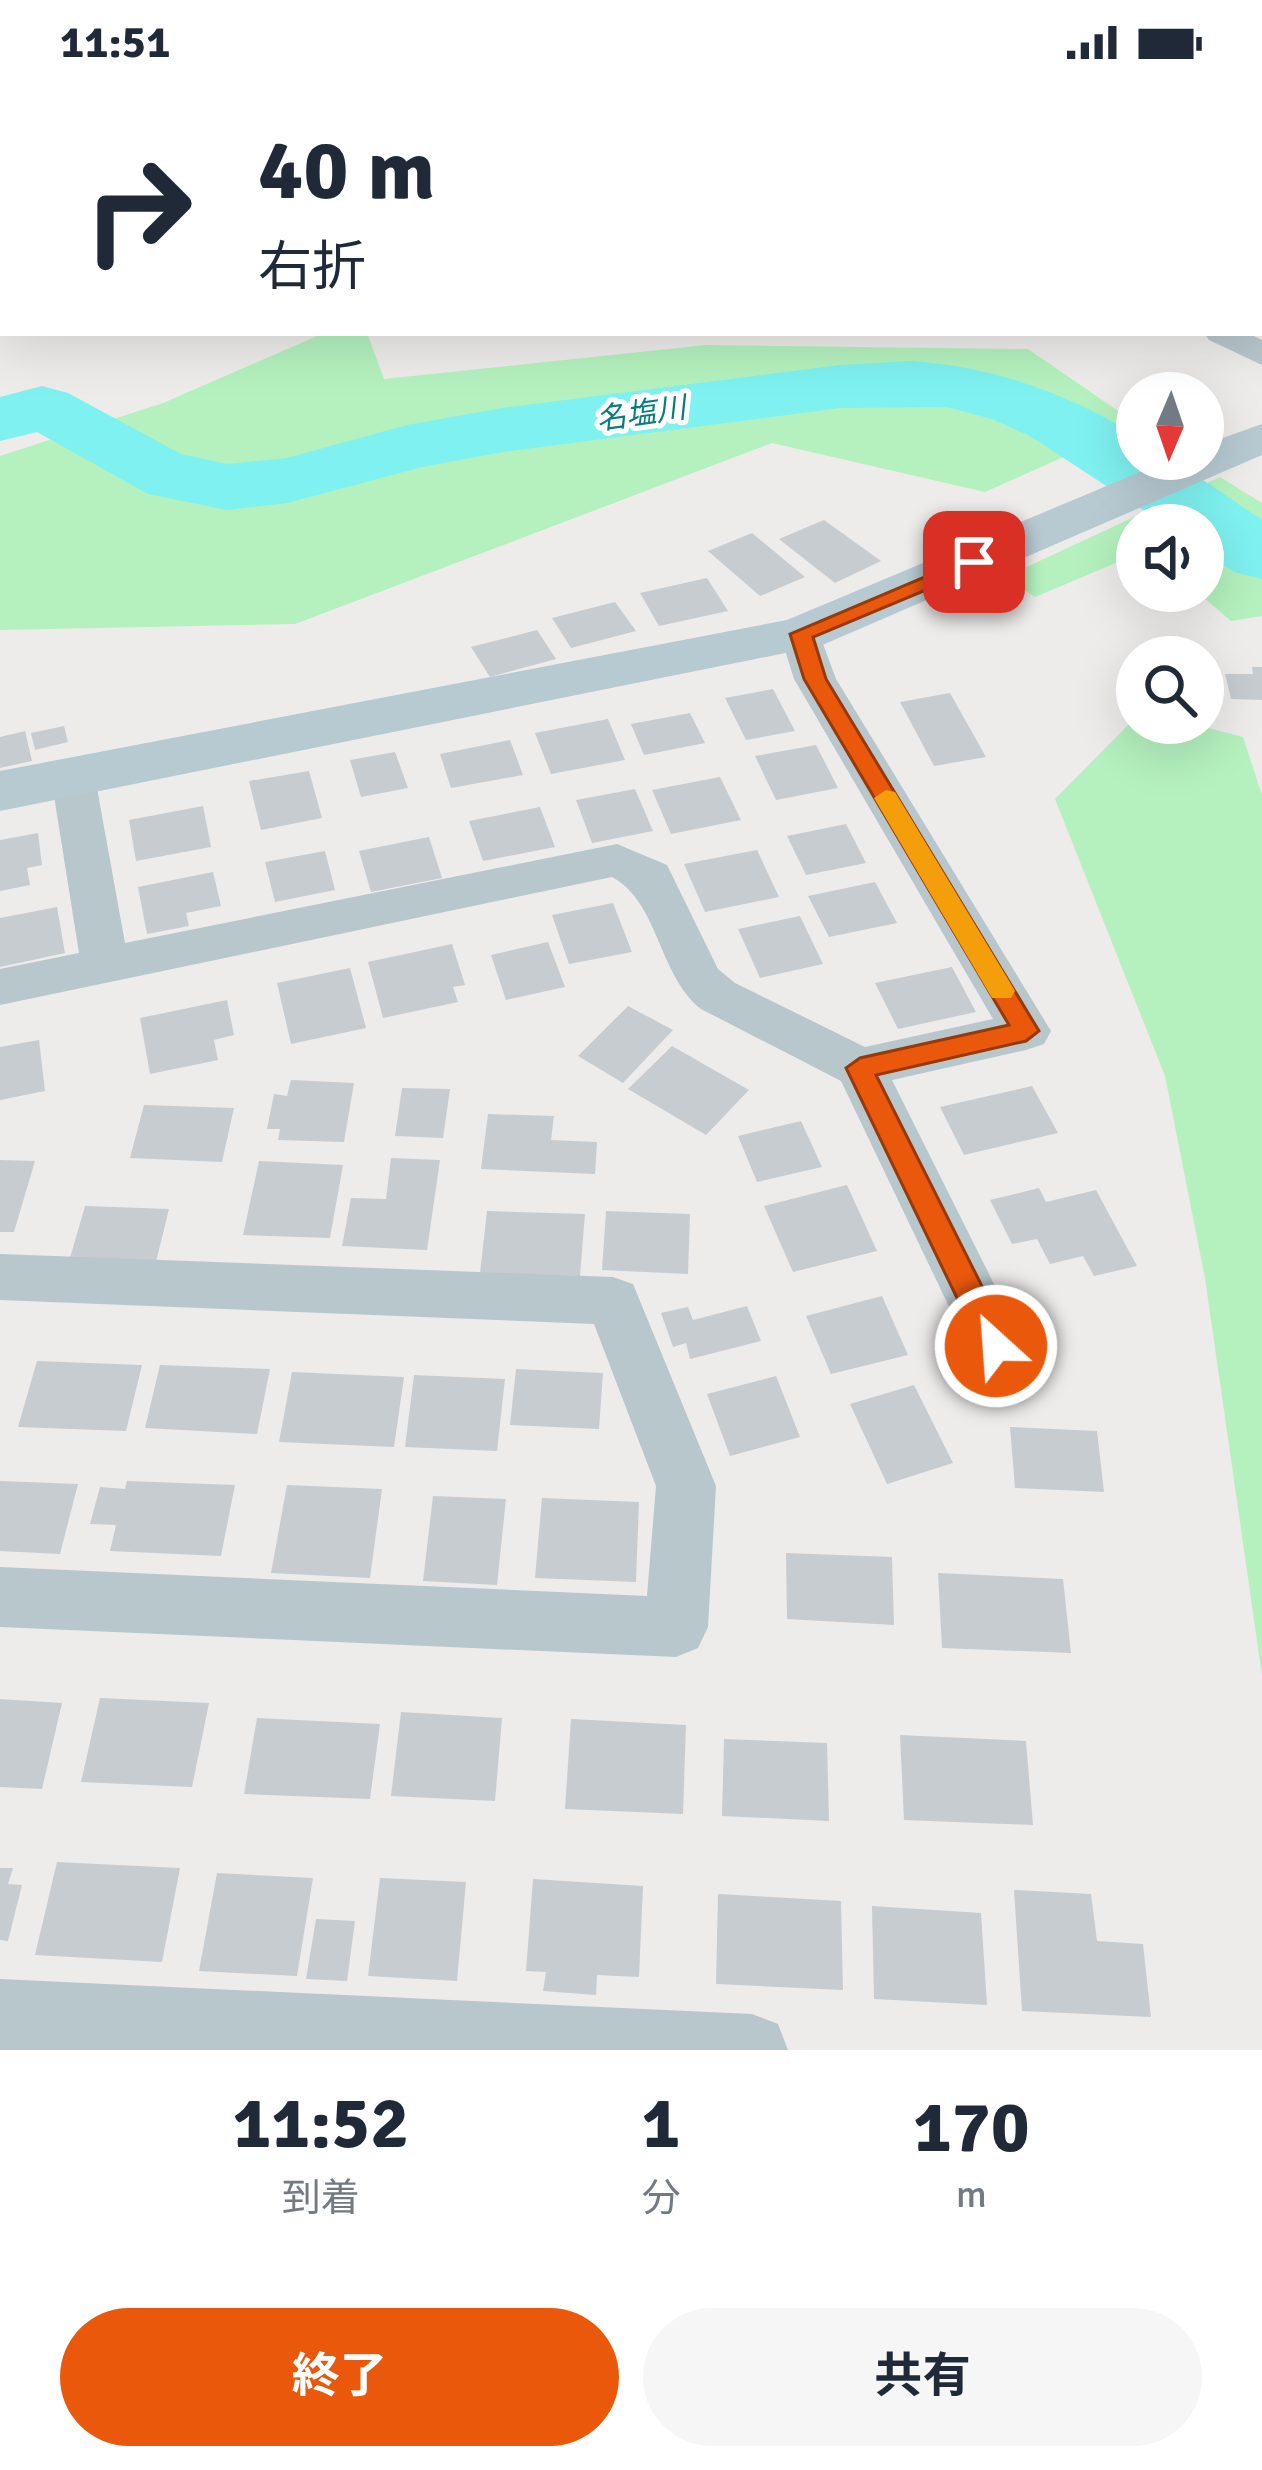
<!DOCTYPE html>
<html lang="ja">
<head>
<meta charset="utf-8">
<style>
	:root { --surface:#fff; --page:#f6f6f7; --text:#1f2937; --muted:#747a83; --accent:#ea580c }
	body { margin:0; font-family:Signika,"Noto Sans JP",sans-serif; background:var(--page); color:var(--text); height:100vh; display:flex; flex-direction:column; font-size:45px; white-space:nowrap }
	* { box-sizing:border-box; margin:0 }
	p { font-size:39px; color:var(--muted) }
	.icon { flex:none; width:66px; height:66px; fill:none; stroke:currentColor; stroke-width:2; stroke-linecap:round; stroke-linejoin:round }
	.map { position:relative; height:1966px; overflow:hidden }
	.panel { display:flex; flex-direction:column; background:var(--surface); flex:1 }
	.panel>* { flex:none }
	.guide { position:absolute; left:0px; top:0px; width:1263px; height:252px; box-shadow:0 12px 48px #0002; background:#fff; color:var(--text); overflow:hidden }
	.needle { width:78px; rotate:182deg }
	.fabs { position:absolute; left:1116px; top:288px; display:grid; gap:24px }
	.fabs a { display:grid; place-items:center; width:108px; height:108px; border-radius:50%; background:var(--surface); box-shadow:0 12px 48px #0002; font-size:60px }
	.pin { position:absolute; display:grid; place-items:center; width:102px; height:102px; color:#fff; margin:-51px; border-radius:24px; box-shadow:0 6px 18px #0006 }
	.me { position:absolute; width:132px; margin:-66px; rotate:334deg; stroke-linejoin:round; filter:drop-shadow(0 0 9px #0008) }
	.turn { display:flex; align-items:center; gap:42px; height:252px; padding:0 60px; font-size:54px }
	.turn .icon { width:156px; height:156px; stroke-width:2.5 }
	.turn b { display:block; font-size:84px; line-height:102px }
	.eta { display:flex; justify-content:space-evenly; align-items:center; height:204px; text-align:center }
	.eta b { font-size:72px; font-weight:700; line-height:84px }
	.action { display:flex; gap:24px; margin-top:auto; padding:24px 60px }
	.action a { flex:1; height:138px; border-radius:72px; background:var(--accent); color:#fff; font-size:48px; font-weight:700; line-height:138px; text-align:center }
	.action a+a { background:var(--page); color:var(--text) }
	.status { display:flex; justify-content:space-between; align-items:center; height:84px; padding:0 60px; background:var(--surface); direction:ltr }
	.status svg { height:33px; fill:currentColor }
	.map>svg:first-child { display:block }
	.green { fill:#b4f1be }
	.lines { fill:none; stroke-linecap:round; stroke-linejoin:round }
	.river { fill:#7ef1f0; fill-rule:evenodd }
	.building { fill:#c7ccd1 }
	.highway-casing { stroke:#6a97aa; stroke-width:4 }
	.street { fill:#b8c7cc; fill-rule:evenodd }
	.secondary { fill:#b7c9d1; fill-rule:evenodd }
	.highway { fill:#7eacbf; fill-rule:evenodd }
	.route { fill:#ea580c; stroke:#983908; stroke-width:3 }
	.slow { fill:#f59e0b }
	.labels { text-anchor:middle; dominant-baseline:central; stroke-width:10; stroke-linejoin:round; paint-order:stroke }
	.far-water-label { font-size:30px; font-style:italic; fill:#067e7d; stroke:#fff }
</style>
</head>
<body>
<div class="status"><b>11:51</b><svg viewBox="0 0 49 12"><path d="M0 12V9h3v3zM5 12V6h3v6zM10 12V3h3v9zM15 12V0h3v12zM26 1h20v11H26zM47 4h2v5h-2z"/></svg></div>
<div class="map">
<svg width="1262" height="1966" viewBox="0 0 1262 1966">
	<rect width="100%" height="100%" fill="#eeebeb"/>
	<!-- green -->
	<path class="green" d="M324,249H367L384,295L706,261L1028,265L1137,340L985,408L772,359L295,540L0,546V372L163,319Z
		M1220,393L1262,419V532L1231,537L1196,507H1203V441H1137V470L1035,513L1005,493Z
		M1137,632V639H1190L1243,653L1262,711V1592L1205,1194L1165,992L1055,715Z"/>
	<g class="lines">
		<!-- river -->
		<path class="river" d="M912,277C994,283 1067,309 1137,352V375H1172L1262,436V495L1234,488L1203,467V441H1166L1030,352L992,335L947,323L840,324L502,368L422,383L287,419L227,426L148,410L37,348L0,357V313L42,302L68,309L181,370L227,380L287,374L407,341L502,324L840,281Z"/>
	</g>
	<!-- building -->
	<path class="building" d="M824,436L881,477L835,499L779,455Z
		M752,449L805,493L760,512L708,467Z
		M707,494L728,527L659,542L640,509Z
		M615,518L636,547L571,564L552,534Z
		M537,546L556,575L490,593L471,563Z
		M1252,583H1262V616L1231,615L1225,590H1253Z
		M773,605L795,647L746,656L725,614Z
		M950,609L986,673L934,682L900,618Z
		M690,629L705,659L644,671L631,640Z
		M608,635L625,676L551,690L535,649Z
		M64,642L68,658L35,666L31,649Z
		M25,647L32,677L0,684V653Z
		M510,656L523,691L451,704L440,670Z
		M816,661L838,704L776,716L755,672Z
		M395,668L408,704L361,713L350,676Z
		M309,687L322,734L261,746L249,697Z
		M720,693L741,736L671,750L652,706Z
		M635,705L653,747L592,759L576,716Z
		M203,722L211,763L136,777L129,736Z
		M540,723L555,763L483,777L469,737Z
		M846,740L866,779L806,791L787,752Z
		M38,749L42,781L27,784L30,801L0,807V756Z
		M429,753L442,794L371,808L359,767Z
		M757,766L779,813L705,828L684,780Z
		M325,767L335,806L275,818L265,778Z
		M213,788L221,822L186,829L189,842L147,850L138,803Z
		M875,798L897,839L829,853L808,812Z
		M613,819L632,868L569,880L552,831Z
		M57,823L65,869L0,883V834Z
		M800,832L823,880L760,894L738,845Z
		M548,858L565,903L506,916L491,871Z
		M452,860L465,901L453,903L458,918L383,934L368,878Z
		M952,883L976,928L898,945L875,899Z
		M350,884L366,944L291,960L277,899Z
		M227,916L234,951L214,956L218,976L150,990L140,934Z
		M628,922L673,946L623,999L578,972Z
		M39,956L45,1007L0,1016V963Z
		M672,962L749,1006L706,1051L628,1005Z
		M291,996L354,999L344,1058L278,1056L280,1045H267L274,1010L287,1012Z
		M1032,1002L1058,1049L964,1071L940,1023Z
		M402,1004L450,1005L443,1054L395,1052Z
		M144,1021L234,1024L222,1078L130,1074Z
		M488,1030L554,1032L551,1056L597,1058L595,1090L481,1085Z
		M801,1037L822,1083L757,1098L738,1052Z
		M391,1074L440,1076L427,1166L342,1162L351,1114L386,1115Z
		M0,1076L35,1077L14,1148H0Z
		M259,1077L343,1081L330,1154L243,1151Z
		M847,1101L877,1167L793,1188L764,1122Z
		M1039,1104L1046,1118L1096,1106L1137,1182L1094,1192L1083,1172L1050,1180L1037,1155L1012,1160L990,1116Z
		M85,1122L169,1125L156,1178L70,1174Z
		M487,1127L585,1130L580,1192L480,1189Z
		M606,1127L690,1130L688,1190L602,1186Z
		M882,1212L908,1271L831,1290L806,1232Z
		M747,1222L761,1257L690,1275L686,1259L673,1263L661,1229L688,1223L693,1236Z
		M37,1277L142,1281L126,1347L18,1343Z
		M160,1281L270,1285L257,1350L145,1344Z
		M516,1285L603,1289L599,1345L510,1341Z
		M292,1288L404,1293L394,1363L279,1358Z
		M414,1291L505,1295L497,1367L405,1363Z
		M776,1292L800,1353L730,1372L707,1310Z
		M914,1301L953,1379L887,1400L850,1320Z
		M1010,1343L1097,1347L1104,1408L1015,1404Z
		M0,1397L78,1400L60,1470L0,1467Z
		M127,1397L235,1401L221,1472L110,1467L116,1441L90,1440L100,1403L125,1405Z
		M287,1401L382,1405L370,1494L271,1489Z
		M433,1412L506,1415L497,1501L423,1497Z
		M542,1414L639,1418L636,1498L535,1494Z
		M786,1469L892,1473L894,1541L787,1535Z
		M938,1489L1063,1495L1071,1569L942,1564Z
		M100,1614L209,1619L192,1703L81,1698Z
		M0,1615L62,1619L42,1705L0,1703Z
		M401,1628L502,1634L495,1717L391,1712Z
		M257,1634L380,1640L370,1715L244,1710Z
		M571,1635L686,1641L683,1730L565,1725Z
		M900,1651L1026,1657L1033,1741L904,1736Z
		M724,1655L827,1659L829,1737L722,1732Z
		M57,1778L180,1784L162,1878L35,1871Z
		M0,1784H13L8,1800L22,1801L8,1857L0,1856Z
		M217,1789L313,1794L297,1892L199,1887Z
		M380,1794L466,1798L457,1897L368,1892Z
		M533,1795L643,1802L639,1893L597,1891L596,1911L543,1907L546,1888L526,1887Z
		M1014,1806L1091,1810L1097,1857L1143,1860L1151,1933L1022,1927Z
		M718,1810L841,1817L843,1906L716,1900Z
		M872,1822L981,1829L987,1921L874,1915Z
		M316,1835L355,1837L347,1897L306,1895Z"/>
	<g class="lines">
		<!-- highway casing -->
		<g class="highway-casing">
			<path id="highway" d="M1211,0H1250L1252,3H1213Z
				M1260,42L1262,43V68L1260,67Z"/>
		</g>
		<!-- street -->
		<path class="street" d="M402,0H434L400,3Z
			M1014,0H1048L1012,3Z
			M1080,0H1114L1078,3Z
			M1204,249H1248L1262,256V281L1209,256Z
			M801,537L816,541L836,595L1051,947L1044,960L1026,966L892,996L1025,1262L1016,1279L996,1287L976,1279L841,997L701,925C658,891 659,818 612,793L0,921V885L79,869L51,693L57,682L73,678L89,682L95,693L125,859L617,760L667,781L718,885L735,899L865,963L993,935L794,595L780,550L786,541Z
			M0,1170L613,1193L633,1200L716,1402L708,1543L698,1564L676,1573L0,1543V1483L647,1512L656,1402L594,1240L0,1216Z
			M0,1895L752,1930L778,1940L788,1966H0Z"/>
		<!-- secondary -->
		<path class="secondary" d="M1262,340V371L820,562L0,727V687L787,536L1171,375H1203V361Z"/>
		<!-- highway -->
		<use href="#highway" class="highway"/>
	</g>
	<!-- route -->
	<path class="route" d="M974,472L981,474V483L813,553L826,595L1039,947L1026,957L876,991L1012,1262L1007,1272L996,1276L985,1272L846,984L860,974L1009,941L804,595L790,550Z"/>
	<!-- slow -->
	<path class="slow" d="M886,706L895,708L1011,900L1015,907L1011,914H992L874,714Z"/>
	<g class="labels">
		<!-- far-water labels -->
		<g class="far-water-label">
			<text transform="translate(641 330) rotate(-8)">名塩川</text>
		</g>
	</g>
</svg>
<div class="fabs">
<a><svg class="needle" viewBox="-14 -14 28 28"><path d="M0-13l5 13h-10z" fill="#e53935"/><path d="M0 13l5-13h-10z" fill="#747a83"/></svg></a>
<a><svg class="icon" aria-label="sound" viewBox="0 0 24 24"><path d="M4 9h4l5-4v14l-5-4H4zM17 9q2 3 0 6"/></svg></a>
<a><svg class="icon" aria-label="search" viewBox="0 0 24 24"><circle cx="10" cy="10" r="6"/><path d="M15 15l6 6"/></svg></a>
</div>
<div class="pin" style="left:974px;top:478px;background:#d93025"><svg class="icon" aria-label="arrive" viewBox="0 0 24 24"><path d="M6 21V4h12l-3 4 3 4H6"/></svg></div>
<svg class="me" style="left:996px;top:1262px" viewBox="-20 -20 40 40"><circle r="17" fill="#ea580c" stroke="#fff" stroke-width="3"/><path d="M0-11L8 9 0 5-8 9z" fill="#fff"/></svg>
<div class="guide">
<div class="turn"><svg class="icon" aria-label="right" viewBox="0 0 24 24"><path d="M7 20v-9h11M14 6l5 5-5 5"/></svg><div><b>40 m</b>右折</div></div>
</div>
</div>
<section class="panel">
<div class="eta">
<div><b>11:52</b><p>到着</p></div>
<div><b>1</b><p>分</p></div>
<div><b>170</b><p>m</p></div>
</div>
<div class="action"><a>終了</a><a>共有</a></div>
</section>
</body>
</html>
